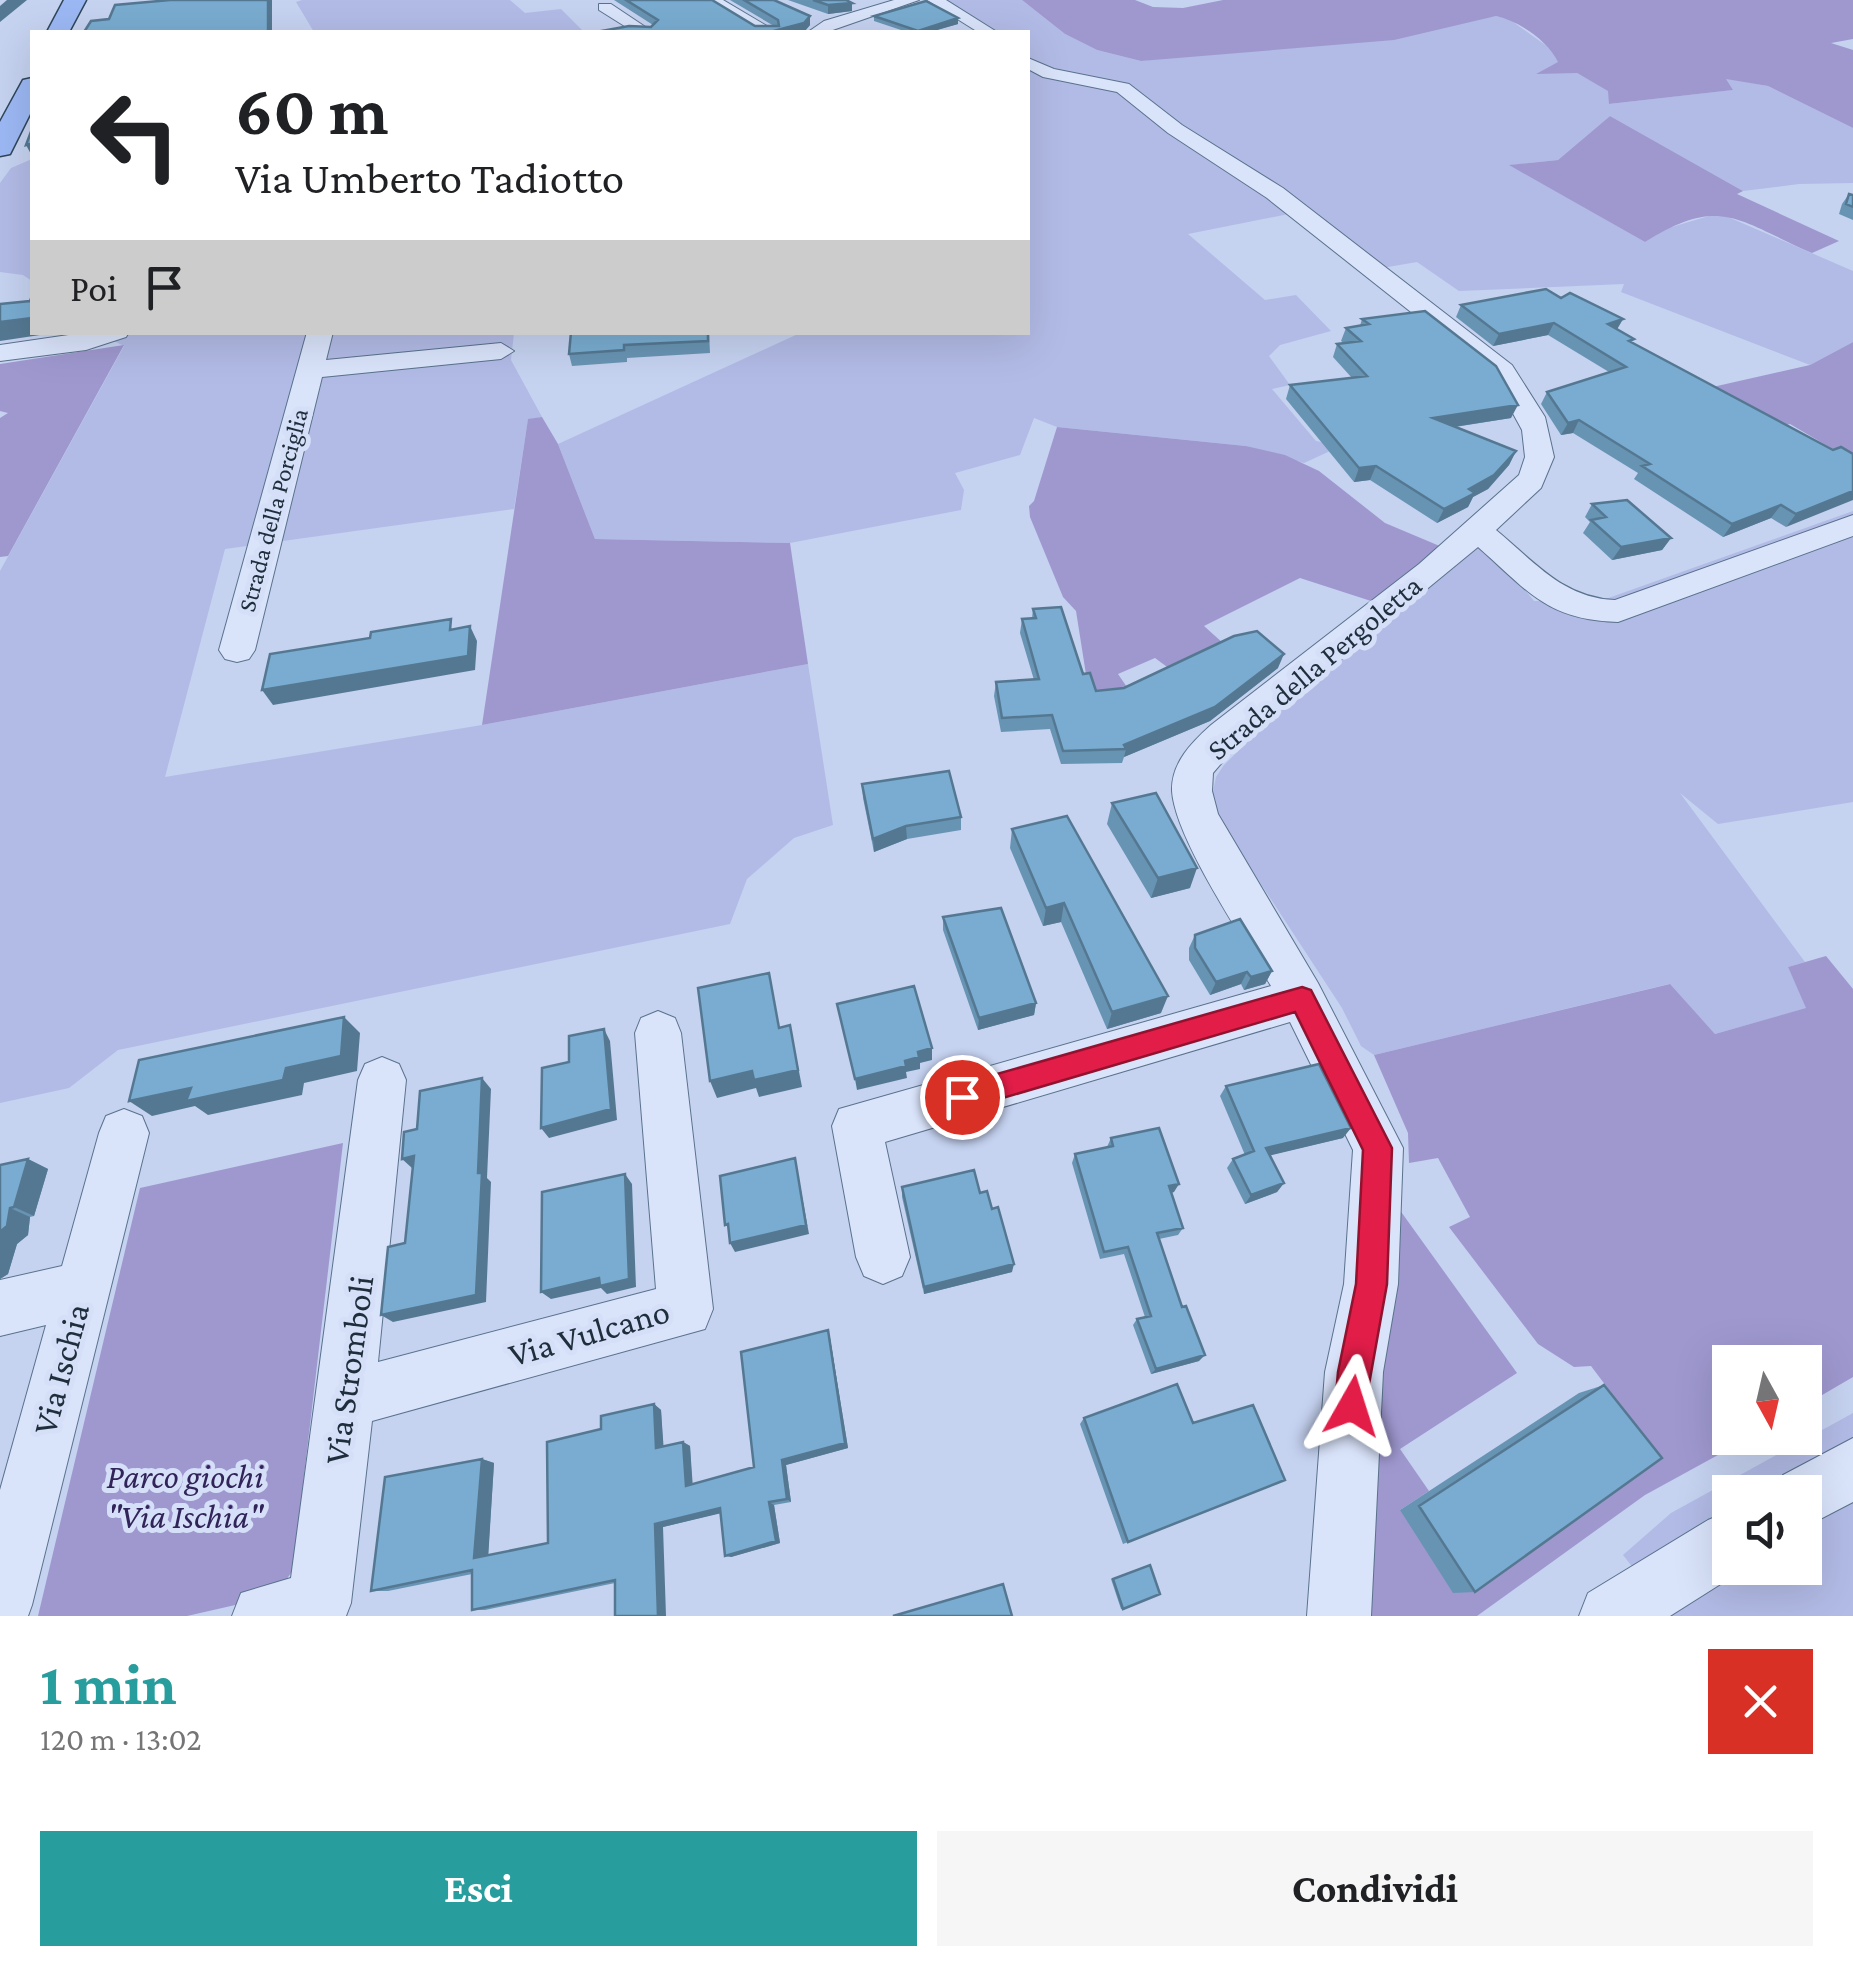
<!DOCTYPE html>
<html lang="it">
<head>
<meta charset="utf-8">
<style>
	:root { --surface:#fff; --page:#f6f6f6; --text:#202124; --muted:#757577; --accent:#279e9d }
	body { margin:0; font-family:"Crimson Pro",serif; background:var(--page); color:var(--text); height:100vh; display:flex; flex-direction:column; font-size:38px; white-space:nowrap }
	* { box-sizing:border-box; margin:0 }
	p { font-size:32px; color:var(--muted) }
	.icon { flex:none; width:55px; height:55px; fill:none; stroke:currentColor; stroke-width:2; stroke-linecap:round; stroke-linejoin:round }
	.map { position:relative; height:1616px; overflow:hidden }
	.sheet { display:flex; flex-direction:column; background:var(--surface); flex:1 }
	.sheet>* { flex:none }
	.guide { position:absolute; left:30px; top:30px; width:1000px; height:305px; border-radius:0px; box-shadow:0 10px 40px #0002; background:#fff; color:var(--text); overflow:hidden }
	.needle { width:65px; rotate:172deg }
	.buttons { position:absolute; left:1712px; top:1345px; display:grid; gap:20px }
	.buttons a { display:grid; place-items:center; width:110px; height:110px; border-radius:0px; background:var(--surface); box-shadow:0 10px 40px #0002; font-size:50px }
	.pin { position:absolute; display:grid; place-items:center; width:85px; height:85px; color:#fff; margin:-42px; border:5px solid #fff; border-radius:50%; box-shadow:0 2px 10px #0007 }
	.me { position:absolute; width:110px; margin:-55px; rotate:6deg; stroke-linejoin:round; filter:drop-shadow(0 0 8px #0008) }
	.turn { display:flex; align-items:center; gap:35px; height:210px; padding:0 40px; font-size:45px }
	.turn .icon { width:130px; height:130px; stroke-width:2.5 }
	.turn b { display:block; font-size:70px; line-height:85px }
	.then { display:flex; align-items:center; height:95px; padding:0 40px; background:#0003; gap:20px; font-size:38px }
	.round { display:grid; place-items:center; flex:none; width:105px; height:105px; border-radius:0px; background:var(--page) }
	.summary { display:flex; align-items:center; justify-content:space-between; height:170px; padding:0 40px }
	h1 { font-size:60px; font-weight:700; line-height:75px; color:var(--accent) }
	.primary-button { display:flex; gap:20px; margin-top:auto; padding:20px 40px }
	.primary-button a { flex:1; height:115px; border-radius:0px; background:var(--accent); color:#fff; font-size:40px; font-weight:700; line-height:115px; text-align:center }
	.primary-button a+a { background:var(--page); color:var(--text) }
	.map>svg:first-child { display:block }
	.farmland { fill:#b2bbe6; fill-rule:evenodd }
	.green { fill:#9e98cf }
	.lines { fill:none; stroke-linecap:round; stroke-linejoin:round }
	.minor-casing { stroke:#5a728c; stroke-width:2 }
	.primary-casing { stroke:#2e465a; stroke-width:3 }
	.minor { fill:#d9e3fa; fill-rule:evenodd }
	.primary { fill:#9cb8f4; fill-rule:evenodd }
	.wall { fill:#6894b3 }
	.shaded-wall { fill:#557892 }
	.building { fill:#79acd0; stroke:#557892; stroke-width:2.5 }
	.route { fill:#e11d48; stroke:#92132f; stroke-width:2.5 }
	.labels { text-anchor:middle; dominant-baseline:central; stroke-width:10; stroke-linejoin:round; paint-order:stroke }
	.far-street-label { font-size:25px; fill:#1e2e3c; stroke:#d5dff7 }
	.street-label { font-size:30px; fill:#1e2e3c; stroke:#d5dff7 }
	.near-street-label { font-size:35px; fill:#1e2e3c; stroke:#d5dff7 }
	.near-park-label { font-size:35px; font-style:italic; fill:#312459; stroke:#d5dff7 }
</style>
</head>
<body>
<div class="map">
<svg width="1853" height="1616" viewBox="0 0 1853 1616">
	<rect width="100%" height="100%" fill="#c5d2f0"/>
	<!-- farmland -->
	<path class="farmland" d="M302,0H510L525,13L561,9L584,32H314L296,2Z
		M947,0H1022L1065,34L1097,50L1141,61L1496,16L1509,19L1551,49L1559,62L1539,73H1577L1609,91V104L1732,90L1725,78L1768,86L1853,128V183L1799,184L1743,191L1610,116L1558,160L1511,165L1645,242L1665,229L1719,213L1853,271V342L1810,365L1621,292L1624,284L1459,291L1417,262L1382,268L1299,212L1188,234L1265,300L1296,295L1331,331L1280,345L1269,356L1290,385L1272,389L1316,441L1341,446L1304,463L1246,446L1057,427L1034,418L1020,455L955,473L964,490L961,510L790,543L595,539L558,444L800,333L1028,332V32H989L941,2Z
		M32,159V281L23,275L0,272V183L11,168Z
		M135,332L514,333L511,360L542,417L528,420L514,509L225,549L165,777L482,725L808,664L833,825L794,838L747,879L730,924L118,1050L69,1088L0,1103V571L124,346L114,341Z
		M1853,511V802L1718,824L1680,793L1805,962L1788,967L1807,1008L1715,1034L1669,984L1374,1055L1361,1046L1342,1008L1210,806L1216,777L1224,765L1268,721L1477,545L1507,567L1534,601H1600Z
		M1853,1413V1616H1671L1623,1555L1671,1513ZM1730,1492H1805V1568H1730Z"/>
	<!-- green -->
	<path class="green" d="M1022,0H1135L1153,7L1183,8L1223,0H1853V39L1831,43L1853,50V128L1768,86L1726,79L1733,90L1609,104L1608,91L1577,73L1536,74L1558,62C1548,41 1519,21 1496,16L1394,40L1141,61L1097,50L1065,34Z
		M1610,116L1743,191L1737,194L1839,241L1812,253C1738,221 1721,194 1645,242L1509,165L1558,160Z
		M1853,342V461L1790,424L1770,430L1695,391L1810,365Z
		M124,345L8,556L0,557V418L8,413L0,411V364Z
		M542,417L558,444L595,539L790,543L808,664L482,725L528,419Z
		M1057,427L1246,446L1285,455L1319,471L1385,523L1442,547L1371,601L1300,578L1204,626L1224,644L1174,672L1155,658L1118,674L1131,693L1101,709L1088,687L1076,611L1063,597L1030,517L1029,506L1034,501Z
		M1826,956L1853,989V1377L1805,1405V1362H1730V1438H1749L1645,1495L1477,1616H1371L1364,1599L1394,1202L1517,1373L1400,1449L1429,1491L1400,1510L1659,1456L1591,1366L1574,1367L1538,1344L1449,1227L1470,1217L1438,1158L1409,1163L1408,1133L1374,1055L1670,984L1715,1034L1806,1008L1788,967Z
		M343,1143L293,1570L275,1596L187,1616H38L140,1188Z"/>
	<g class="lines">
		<!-- minor casing -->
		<g class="minor-casing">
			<path id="minor" d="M704,0H723L777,32H758Z
				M894,0H919L827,32H808L824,21Z
				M927,0H946L997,32H978Z
				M599,4H611L653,32H634L599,10Z
				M1028,58L1054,69L1129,84L1182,125L1283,188L1512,365L1545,417L1554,457L1541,488L1496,530C1535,562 1563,598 1615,600L1853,515V536L1618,622C1547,620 1528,591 1478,547L1237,745L1213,773L1212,791L1218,814L1318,983L1403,1148L1398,1284L1383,1372L1371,1616H1307L1325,1372L1344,1284L1353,1150L1290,1022L885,1142L910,1257L902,1276L883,1284L864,1276L856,1257L832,1126L839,1109L1271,986C1245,941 1175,839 1172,791C1171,763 1192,742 1211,725L1419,564L1519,475L1525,457L1522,430L1493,377L1267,198L1168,133L1117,92L1043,77L1028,69Z
				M89,332H129L126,337L86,350L0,361V345Z
				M307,332H333L326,360L501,343L514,351L501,359L322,377L255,650L249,659L237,662L225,659L219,650Z
				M658,1011L675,1018L681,1033L713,1309L705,1329L372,1421L351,1603L346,1616H232L241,1593L291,1578L358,1080L365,1064L382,1057L399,1064L406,1080L378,1362L656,1289L635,1033L641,1018Z
				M124,1109L142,1116L149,1133L32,1605L28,1616H0V1490L46,1325L0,1336V1280L62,1266L99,1133L106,1116Z
				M1853,1438V1502L1805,1527V1492H1776L1783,1475Z
				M1730,1511V1568H1746L1670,1616H1579L1588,1593L1708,1520Z"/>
		</g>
		<!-- primary casing -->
		<g class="primary-casing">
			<path id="primary" d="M64,0H86L69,32H47Z
				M32,78V110L10,154L0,156V122L23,80Z"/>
		</g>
		<!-- minor -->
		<use href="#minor" class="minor"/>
		<!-- primary -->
		<use href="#primary" class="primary"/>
	</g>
	<!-- wall -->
	<path class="wall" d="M614,0H712L755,26H774L730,0H774L810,16V25L804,32L651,27L653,25Z
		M788,0H846L852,11L828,14Z
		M874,16L958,18V24L930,32H907L874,21Z
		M1849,194L1853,195V220L1839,214L1842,204Z
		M1561,298L1623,319L1617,329L1634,339L1632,342L1833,450L1853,454L1786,527L1771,518L1723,537L1634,479L1638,473L1573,433L1561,435L1541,404L1547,392L1609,372L1548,335L1493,346L1456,317L1461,305Z
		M1362,319L1511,418L1455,427L1516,451L1509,465L1488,489L1473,497L1468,507L1437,523L1370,480L1354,482L1286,399L1290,385L1352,378L1333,357L1337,344L1344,343L1341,341L1346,328L1360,326Z
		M571,332H709L710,353L627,358V362L572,366L569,354Z
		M1592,504L1671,538L1662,550L1612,560L1583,533L1590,522L1585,517Z
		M1033,609L1096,691L1278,668L1210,721L1124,757L1122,763L1061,764L1050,729L1001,732L994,696L996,682L1034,680L1020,633L1022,619L1032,618Z
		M862,784L961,817V830L907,839L874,852L863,798Z
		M1112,803L1190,888L1151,898L1107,824Z
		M1012,829L1161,1013L1107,1029L1061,922L1043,926L1010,848Z
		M943,917L1036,1003L1034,1015L978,1030L943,930Z
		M1195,935L1272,971L1265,984L1244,990L1241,984L1210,995L1189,960V948Z
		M1226,1086L1343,1138L1270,1155L1284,1183L1277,1192L1245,1204L1227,1168L1233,1159L1245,1155L1220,1096Z
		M1111,1138L1174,1192L1171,1193L1183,1228L1178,1235L1159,1239L1199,1361L1151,1374L1133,1325L1137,1319L1145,1317L1124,1254L1100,1259L1072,1163L1075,1154L1107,1147Z
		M28,1159L48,1169L34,1216L30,1217L28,1235L17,1244L8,1274L0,1279V1165Z
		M902,1187L992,1209L1012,1272L924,1294L902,1197Z
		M830,1338L848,1448L786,1465L791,1502L774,1505L780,1543L731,1557L720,1513L663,1527L615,1583L485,1610H472V1574L388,1591H371L482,1459L494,1463L488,1555L548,1543L601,1429L654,1404L661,1410L663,1446L683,1442L690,1446L692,1484L754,1467Z
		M1604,1385L1475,1592L1453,1593L1400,1510L1579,1393Z
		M1084,1418L1128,1542L1123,1544L1080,1424Z
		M1150,1565L1123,1609H1121L1111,1579Z"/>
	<!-- shaded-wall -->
	<path class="shaded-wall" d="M7,0H27L0,22V6Z
		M268,0H272V32H268Z
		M852,3V11L828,14V5Z
		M810,16V25L804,32H770Z
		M958,18V24L930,32H918V31Z
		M32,143V156L26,145Z
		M32,318V332H60L0,341V322Z
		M1623,319L1616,331L1608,324Z
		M1554,323L1548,335L1493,346L1499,334Z
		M1518,405L1511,418L1427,431L1433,418Z
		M1579,420L1573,433L1561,435L1568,423Z
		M1516,451L1509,465L1488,489L1473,497L1468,507L1437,523L1444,509Z
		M1376,466L1370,480L1354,482L1359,468Z
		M1853,491V500L1786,527L1796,514Z
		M1781,505L1771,518L1723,537L1732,524Z
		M1671,538L1662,550L1612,560L1621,547Z
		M470,626L477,641L475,670L273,705L262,690Z
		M1284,654L1278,668L1210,721L1124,757L1126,749L1124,745Z
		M906,826L907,839L874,852L873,839Z
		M1197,868L1190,888L1151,898L1158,878Z
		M1064,903L1061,922L1043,926L1046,908Z
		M1272,971L1265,984L1244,990L1251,977Z
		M1247,972L1241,984L1210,995L1216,982Z
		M1168,996L1161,1013L1107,1029L1112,1012Z
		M1036,1003L1034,1015L978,1030L979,1018Z
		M344,1017L360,1033L357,1071L304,1083L302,1095L208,1115L195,1106L152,1116L129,1101L286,1068Z
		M790,1025L802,1087L759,1097L756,1088L717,1098L710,1081Z
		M604,1029L610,1041L617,1120L549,1138L541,1128Z
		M932,1048V1060L920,1063V1069L906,1072L907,1078L857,1090L855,1079L905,1061L918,1052Z
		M482,1078L491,1089L487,1178L491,1182L486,1302L393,1322L381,1315L478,1173Z
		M1351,1128L1343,1138L1260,1158L1266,1148Z
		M414,1156L412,1168L402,1159Z
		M795,1158L809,1234L735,1252L730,1243Z
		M28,1159L48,1169L34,1216L14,1207Z
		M625,1174L632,1184L636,1287L607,1294L601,1288L551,1299L541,1292Z
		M1284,1183L1277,1192L1245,1204L1251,1195Z
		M1179,1184L1174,1192L1164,1194L1169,1186Z
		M10,1208L30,1217L28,1235L17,1244L8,1274L0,1279V1232Z
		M1014,1264L1012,1272L924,1294V1287Z
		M828,1330L830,1338L848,1448L786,1465L791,1502L787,1499L782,1460Z
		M1205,1355L1199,1361L1151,1374L1156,1369Z
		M654,1404L661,1410L664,1453L656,1448Z
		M683,1442L690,1446L693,1489L686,1486Z
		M482,1459L494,1463L488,1560L474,1558Z
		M769,1502L774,1505L780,1543L731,1557L725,1556Z
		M720,1508L726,1512L663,1527L666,1616H658L655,1524Z"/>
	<!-- building -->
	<path class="building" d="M170,0H268V32H84L91,21L109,19L115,5Z
		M626,0H712L755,26H779L778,20L744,0H774L810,16L804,23L770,32H596L629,26L651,27L658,20Z
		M813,0H846L852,3L828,5Z
		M926,1L958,18L918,31L874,16Z
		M32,129V143L26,145Z
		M1849,194L1853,195V207L1846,204Z
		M1546,289L1561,298L1570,293L1623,319L1608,324L1634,339L1629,341L1833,450L1841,447L1853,454V491L1796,514L1781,505L1732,524L1642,466L1650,464L1579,420L1568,423L1547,392L1626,367L1554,323L1499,334L1461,305Z
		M32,296V318L0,322V304L30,301Z
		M1425,311L1496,366L1518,405L1433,418L1516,451L1494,475L1469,489L1475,493L1444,509L1376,466L1359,468L1290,385L1367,376L1337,344L1361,341L1346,328L1369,324L1362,319Z
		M571,332H708V341L624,345V350L569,354Z
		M1627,500L1671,538L1621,547L1591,520L1606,517L1592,504Z
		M1061,607L1083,674L1090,673L1096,691L1124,688L1234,636L1257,631L1284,654L1215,707L1124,745L1126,749L1063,751L1052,715L1002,718L996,682L1039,679L1022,619L1036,618L1033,609Z
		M451,619L450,630L470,626L468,656L262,690L270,654L370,638L371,632Z
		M949,771L961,817L906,826L873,839L862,784Z
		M1156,793L1197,868L1158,878L1112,803Z
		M1067,816L1168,996L1112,1012L1064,903L1046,908L1012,829Z
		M1001,908L1036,1003L979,1018L943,917Z
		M1240,919L1272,971L1251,977L1247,972L1216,982L1195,948V935Z
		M769,973L779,1028L790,1025L798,1070L754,1080L752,1071L710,1081L698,988Z
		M914,986L932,1048L918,1052L919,1057L905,1061L906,1066L855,1079L837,1004Z
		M344,1017L341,1056L286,1068L283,1080L186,1101L191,1088L129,1101L139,1060Z
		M604,1029L611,1109L541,1128L542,1068L569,1062V1036Z
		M1319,1064L1351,1128L1266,1148L1284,1183L1251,1195L1233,1159L1254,1151L1226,1086Z
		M482,1078L478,1173H482L476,1295L381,1315L388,1247L405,1243L414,1156L402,1159L404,1132L417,1129L420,1091Z
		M1159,1128L1179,1184L1169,1186L1183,1228L1157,1233L1182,1307L1186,1306L1205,1355L1156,1369L1137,1319L1151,1316L1128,1247L1104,1252L1075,1154L1113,1146L1111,1138Z
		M795,1158L806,1225L730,1243L728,1224L725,1225L720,1176Z
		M28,1159L14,1207L10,1208L7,1226L0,1232V1165Z
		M974,1170L980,1193L987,1191L992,1209L998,1207L1014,1264L924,1287L902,1187Z
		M625,1174L629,1279L600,1286L599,1278L541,1292L542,1192Z
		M828,1330L845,1443L782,1460L787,1499L769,1502L776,1541L725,1556L720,1508L655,1524L658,1616H615V1580L472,1610V1570L371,1591L385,1477L482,1459L474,1558L548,1543L547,1442L601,1429V1416L654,1404L656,1448L683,1442L686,1486L754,1467L741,1352Z
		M1177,1384L1193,1423L1253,1405L1285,1480L1128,1542L1084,1418Z
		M1604,1385L1662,1458L1475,1592L1419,1506Z
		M1150,1565L1160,1594L1123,1609L1113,1579Z
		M1003,1584L1012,1616H893Z"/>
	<!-- route -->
	<path class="route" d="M1302,987L1311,990L1392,1148L1387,1284L1363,1418L1352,1423L1340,1418L1335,1406L1338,1372L1356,1284L1363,1150L1295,1012L962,1110L952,1106L948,1097L952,1088L962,1084Z"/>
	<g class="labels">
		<!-- far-street labels -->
		<g class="far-street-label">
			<text transform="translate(273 510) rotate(-75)">Strada della Porciglia</text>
		</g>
		<!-- street labels -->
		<g class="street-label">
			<text transform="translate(1314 667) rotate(-40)">Strada della Pergoletta</text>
		</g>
		<!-- near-street labels -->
		<g class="near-street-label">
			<text transform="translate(589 1333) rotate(-16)">Via Vulcano</text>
			<text transform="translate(61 1369) rotate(-75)">Via Ischia</text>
			<text transform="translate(349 1370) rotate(-82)">Via Stromboli</text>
		</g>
		<!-- near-park labels -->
		<g class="near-park-label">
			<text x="185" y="1476">Parco giochi<tspan x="185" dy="40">"Via Ischia"</tspan></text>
		</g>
	</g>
</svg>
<div class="buttons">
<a><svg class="needle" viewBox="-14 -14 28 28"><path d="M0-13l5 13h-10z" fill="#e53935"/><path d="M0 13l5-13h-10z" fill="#757577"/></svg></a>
<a><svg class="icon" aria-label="sound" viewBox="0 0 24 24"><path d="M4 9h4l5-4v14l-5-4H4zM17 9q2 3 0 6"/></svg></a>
</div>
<div class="pin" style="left:962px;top:1097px;background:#d93025"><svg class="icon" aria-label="arrive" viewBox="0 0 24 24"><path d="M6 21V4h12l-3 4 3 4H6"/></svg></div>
<svg class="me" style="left:1352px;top:1406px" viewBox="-20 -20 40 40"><path d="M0-17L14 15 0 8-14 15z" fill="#e11d48" stroke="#fff" stroke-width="4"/></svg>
<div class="guide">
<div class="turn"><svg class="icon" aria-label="left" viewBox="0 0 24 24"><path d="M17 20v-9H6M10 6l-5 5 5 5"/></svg><div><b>60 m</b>Via Umberto Tadiotto</div></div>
<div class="then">Poi<svg class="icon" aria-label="arrive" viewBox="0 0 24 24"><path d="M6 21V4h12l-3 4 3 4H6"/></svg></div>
</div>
</div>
<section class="sheet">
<div class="summary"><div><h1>1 min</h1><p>120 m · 13:02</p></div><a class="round" style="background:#d93025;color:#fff"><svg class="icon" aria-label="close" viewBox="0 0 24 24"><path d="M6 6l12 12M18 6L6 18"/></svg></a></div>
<div class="primary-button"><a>Esci</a><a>Condividi</a></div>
</section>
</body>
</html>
